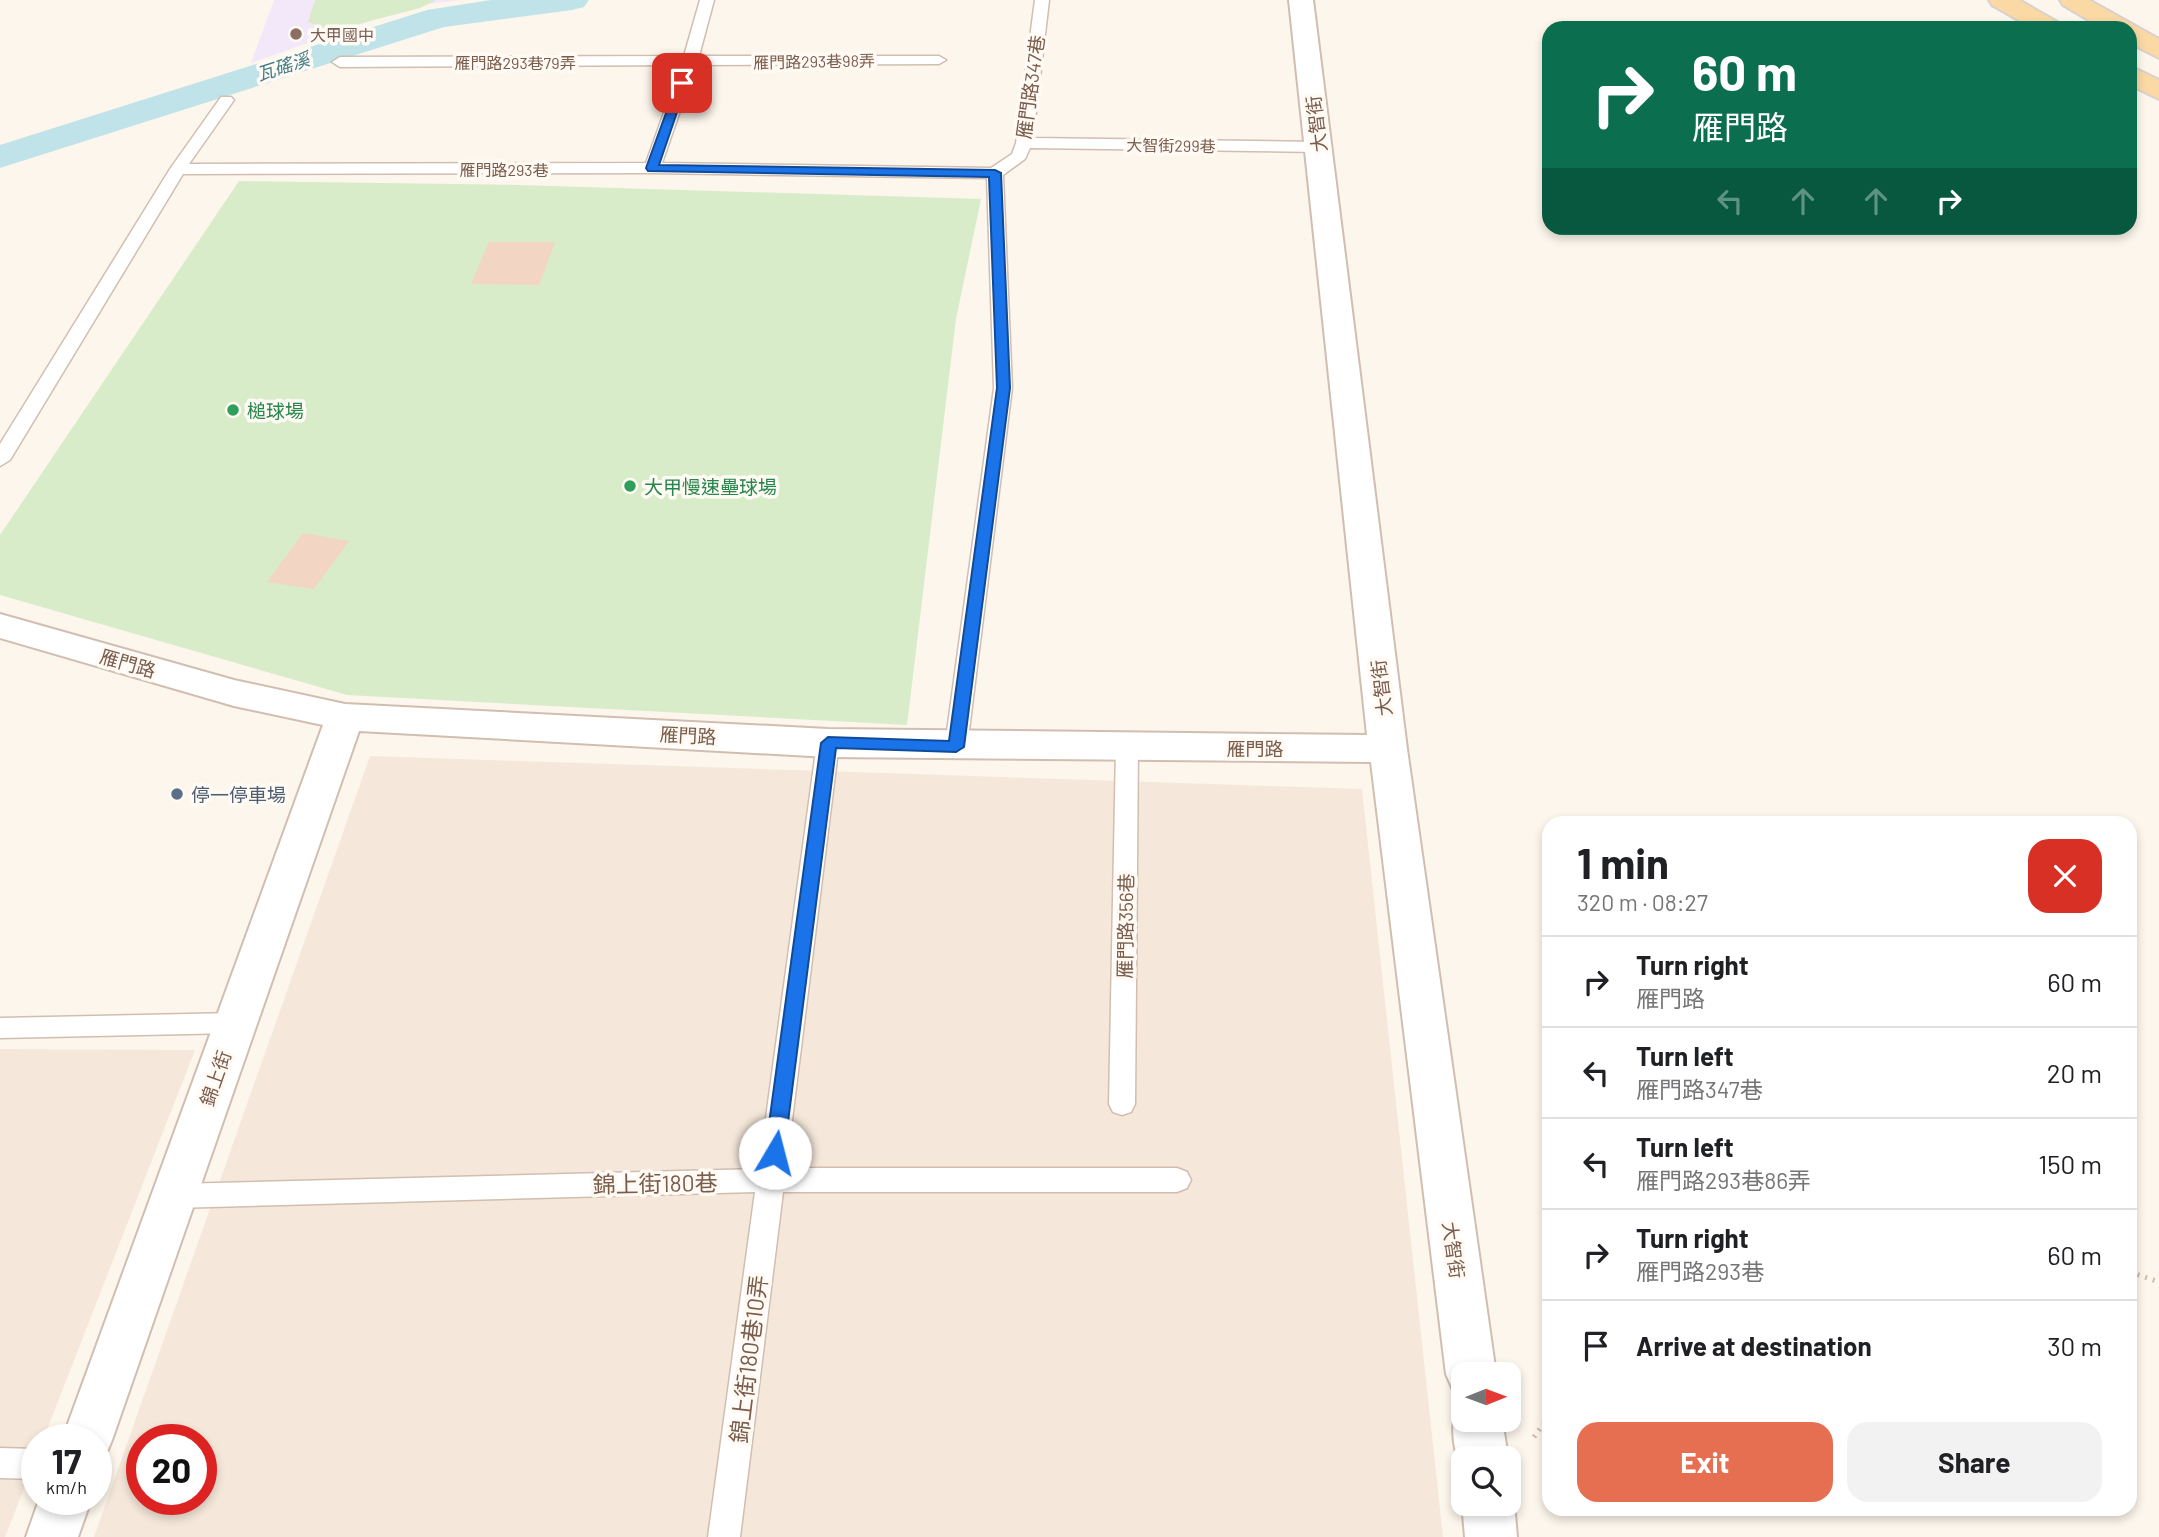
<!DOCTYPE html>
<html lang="en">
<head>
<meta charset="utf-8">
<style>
	:root { --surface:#fff; --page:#f2f2f2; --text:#202124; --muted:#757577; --line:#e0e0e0; --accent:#e76f51 }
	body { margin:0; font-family:Barlow,"Noto Sans TC",sans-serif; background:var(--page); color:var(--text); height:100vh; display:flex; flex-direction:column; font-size:26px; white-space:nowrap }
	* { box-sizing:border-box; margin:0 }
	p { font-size:23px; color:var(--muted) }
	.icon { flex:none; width:38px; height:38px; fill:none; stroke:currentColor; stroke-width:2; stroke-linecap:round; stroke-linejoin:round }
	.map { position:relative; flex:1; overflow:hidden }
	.details { position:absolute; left:1542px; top:816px; width:595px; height:700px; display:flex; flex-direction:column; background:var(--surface); border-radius:21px; box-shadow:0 4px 10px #0003 }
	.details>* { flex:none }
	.top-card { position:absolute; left:1542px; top:21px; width:595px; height:214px; border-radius:21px; box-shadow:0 4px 10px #0003; background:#0b6e4f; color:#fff; overflow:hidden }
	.needle { width:46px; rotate:89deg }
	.controls { position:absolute; left:1451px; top:1362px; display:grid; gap:14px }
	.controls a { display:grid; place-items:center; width:70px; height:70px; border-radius:14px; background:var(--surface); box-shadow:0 4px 10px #0003; font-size:35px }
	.speed { position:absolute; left:21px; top:1424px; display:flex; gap:14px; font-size:35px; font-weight:700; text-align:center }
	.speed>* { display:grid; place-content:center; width:91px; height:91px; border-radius:50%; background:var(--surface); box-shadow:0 4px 10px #0003; line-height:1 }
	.speed small { font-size:18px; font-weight:400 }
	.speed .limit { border:10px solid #d22; background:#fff; color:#111 }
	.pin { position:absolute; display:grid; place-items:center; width:60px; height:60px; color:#fff; margin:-30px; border-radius:14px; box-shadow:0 4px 10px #0006 }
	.me { position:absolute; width:77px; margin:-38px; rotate:8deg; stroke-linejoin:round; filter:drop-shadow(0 0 5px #0008) }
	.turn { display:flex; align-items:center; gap:24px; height:147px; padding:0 35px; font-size:32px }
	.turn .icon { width:91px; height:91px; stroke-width:2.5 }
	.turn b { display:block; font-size:49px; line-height:60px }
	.lanes { display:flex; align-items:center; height:66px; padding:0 35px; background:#0003; justify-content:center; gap:35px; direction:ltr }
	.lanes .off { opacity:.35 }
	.round { display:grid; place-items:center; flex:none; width:74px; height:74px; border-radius:21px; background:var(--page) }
	.overview { display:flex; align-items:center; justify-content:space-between; height:119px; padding:0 35px }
	h1 { font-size:42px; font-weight:700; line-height:52px }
	.action { display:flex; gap:14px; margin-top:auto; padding:14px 35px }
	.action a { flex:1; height:80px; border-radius:21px; background:var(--accent); color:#fff; font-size:28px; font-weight:700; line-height:80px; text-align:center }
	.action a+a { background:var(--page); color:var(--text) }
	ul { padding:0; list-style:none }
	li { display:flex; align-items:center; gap:21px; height:91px; padding:0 35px; border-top:2px solid var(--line) }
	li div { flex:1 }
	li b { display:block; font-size:26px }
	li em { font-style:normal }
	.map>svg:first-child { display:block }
	.residential { fill:#f5e8da; fill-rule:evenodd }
	.education { fill:#f3e8fa }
	.green { fill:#d8ecc9 }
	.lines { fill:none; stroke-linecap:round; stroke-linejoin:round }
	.canal { fill:#bfe3e8; fill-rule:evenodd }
	.building { fill:#f3d5c3 }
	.lane-casing { stroke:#d1beb0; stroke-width:3 }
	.street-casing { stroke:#d1beb0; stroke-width:4 }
	.primary-casing { stroke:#dad1cd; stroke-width:4 }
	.path { stroke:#d9b8a5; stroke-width:5; stroke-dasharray:2 6; stroke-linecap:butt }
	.lane { fill:#fff; fill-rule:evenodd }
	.street { fill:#fff; fill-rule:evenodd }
	.primary { fill:#fbd9a5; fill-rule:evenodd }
	.route { fill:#1a73e8; stroke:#114b97; stroke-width:2 }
	.education-dot { fill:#8d6e63; stroke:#fffaf3; stroke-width:2.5 }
	.leisure-dot { fill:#2e9e5b; stroke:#fffaf3; stroke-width:2.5 }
	.service-dot { fill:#5c6f8a; stroke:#fffaf3; stroke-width:2.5 }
	.labels { text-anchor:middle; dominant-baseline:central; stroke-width:7; stroke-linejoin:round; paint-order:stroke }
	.far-education-label { font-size:16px; fill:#785e54; stroke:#fffaf3; text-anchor:start }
	.far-street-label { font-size:16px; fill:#7a5c4d; stroke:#fffaf3 }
	.far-water-label { font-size:18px; font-style:italic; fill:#437c86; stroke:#fffaf3 }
	.street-label { font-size:19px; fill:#7a5c4d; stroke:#fffaf3 }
	.leisure-label { font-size:19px; fill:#27864d; stroke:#fffaf3; text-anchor:start }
	.service-label { font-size:19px; fill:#4e5e75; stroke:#fffaf3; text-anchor:start }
	.near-street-label { font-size:23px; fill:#7a5c4d; stroke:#fffaf3 }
</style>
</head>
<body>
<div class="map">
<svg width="2159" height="1537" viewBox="0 0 2159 1537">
	<rect width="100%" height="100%" fill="#fdf6ec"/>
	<!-- residential -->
	<path class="residential" d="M370,756L1362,789L1443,1537H94ZM142,1440H201V1500H142Z
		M0,1049L195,1050L43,1440H37V1456L5,1537H0Z"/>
	<!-- education -->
	<path class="education" d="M274,0H461L412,6L251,63Z"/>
	<!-- green -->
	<path class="green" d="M315,0H436L420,8L332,31L308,22Z
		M239,181L519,185L981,199L956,319L907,725L347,695L0,595V535Z"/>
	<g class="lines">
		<!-- canal -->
		<path class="canal" d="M491,0H589L584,7L572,10L444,27L0,168V145L427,10Z"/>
	</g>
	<!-- building -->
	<path class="building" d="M489,242H555L539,285L471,284Z
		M303,533L349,541L314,589L267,582Z"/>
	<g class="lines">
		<!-- lane casing -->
		<g class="lane-casing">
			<path id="lane" d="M700,0H714L699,56H939L946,60L939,64L696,65L662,163L991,168L1012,154L1016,143L1035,0H1049L1033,138L1318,142L1326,147L1318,152L1030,148L1025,159L1003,175L1012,388L967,746L964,752L956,754L948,752L945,746L994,388L987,178L652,173L183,174L10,460L0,466V444L170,169L221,97H231L234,100L189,164L646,163L681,65L340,67L332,62L340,57L684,56Z
				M828,735L836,737L839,743L786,1168H1177L1187,1172L1191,1180L1187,1188L1177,1192H783L740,1537H708L755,1192L174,1208L164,1204L160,1196L164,1188L174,1184L759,1169L817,743L820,737Z
				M1127,739L1135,741L1138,747L1135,1104L1131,1112L1122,1115L1113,1112L1109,1104L1116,747L1119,741Z
				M235,1013L244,1016L248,1023L244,1030L235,1033L0,1038V1018Z
				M0,1448L37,1449V1479L0,1478Z"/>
		</g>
		<!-- street casing -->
		<g class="street-casing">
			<path id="street" d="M1289,0H1313L1407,749L1496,1374H1463V1394L1453,1390L1446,1374L1371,762L828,757L359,731L112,1440L105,1457L96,1461V1440H62L323,725L234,706L0,638V614L234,680L345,704L828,729L1367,735Z
				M1463,1401V1419H1502L1508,1458H1463V1473C1453,1450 1449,1425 1459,1402Z
				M1508,1490L1514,1503L1517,1537H1465L1462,1503L1463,1501V1503H1508Z
				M39,1500H91L78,1537H26Z"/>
		</g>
		<!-- primary casing -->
		<g class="primary-casing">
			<path id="primary" d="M1989,0H2019L2059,23L2062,28H2032L1992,5Z
				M2060,0H2089L2159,39V58L2130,43V28H2102L2063,5Z
				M2130,66L2159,80V99L2130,85Z"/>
		</g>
		<!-- path -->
		<path class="path" d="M2130,1272L2159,1282
			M1534,1437L1549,1416"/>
		<!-- lane -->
		<use href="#lane" class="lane"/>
		<!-- street -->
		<use href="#street" class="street"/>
		<!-- primary -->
		<use href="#primary" class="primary"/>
	</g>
	<!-- route -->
	<path class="route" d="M682,80L687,83L659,165L995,170L1001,173L1010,388L964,747L956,752L836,748L784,1153L782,1158L775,1161L768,1158L765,1153L821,743L828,737L949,741L997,388L989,177L648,171L646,168L677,83Z"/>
	<!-- markers -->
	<circle class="education-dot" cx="296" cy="34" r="7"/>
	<g class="leisure-dot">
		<circle cx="233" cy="410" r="7"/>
		<circle cx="630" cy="486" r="7"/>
	</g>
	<circle class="service-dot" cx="177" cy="794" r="7"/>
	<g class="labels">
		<!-- far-education labels -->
		<g class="far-education-label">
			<text x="310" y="34">大甲國中</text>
		</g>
		<!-- far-street labels -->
		<g class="far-street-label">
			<text transform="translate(814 61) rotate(-1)">雁門路293巷98弄</text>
			<text x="515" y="62">雁門路293巷79弄</text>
			<text transform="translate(1171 145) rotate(1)">大智街299巷</text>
			<text x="504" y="169">雁門路293巷</text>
		</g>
		<!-- far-water labels -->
		<g class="far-water-label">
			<text transform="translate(283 66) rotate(-18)">瓦磘溪</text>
		</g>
		<!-- street labels -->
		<g class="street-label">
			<text transform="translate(1030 87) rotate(-82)">雁門路347巷</text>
			<text transform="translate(1316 124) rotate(-97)">大智街</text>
			<text transform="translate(128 663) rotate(16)">雁門路</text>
			<text transform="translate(1381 688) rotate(-97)">大智街</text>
			<text transform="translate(688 735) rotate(3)">雁門路</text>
			<text x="1255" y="748">雁門路</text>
			<text transform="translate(1125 926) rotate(-89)">雁門路356巷</text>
			<text transform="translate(215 1078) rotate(-71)">錦上街</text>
			<text transform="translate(1454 1250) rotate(82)">大智街</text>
		</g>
		<!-- leisure labels -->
		<g class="leisure-label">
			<text x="247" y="410">槌球場</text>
			<text x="644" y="486">大甲慢速壘球場</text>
		</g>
		<!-- service labels -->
		<g class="service-label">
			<text x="191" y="794">停一停車場</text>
		</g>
		<!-- near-street labels -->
		<g class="near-street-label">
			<text transform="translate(655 1183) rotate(-1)">錦上街180巷</text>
			<text transform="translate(748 1359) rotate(-83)">錦上街180巷10弄</text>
		</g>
	</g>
</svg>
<div class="controls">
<a><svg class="needle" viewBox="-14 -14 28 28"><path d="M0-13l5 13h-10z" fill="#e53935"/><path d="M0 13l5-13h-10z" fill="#757577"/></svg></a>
<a><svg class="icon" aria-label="search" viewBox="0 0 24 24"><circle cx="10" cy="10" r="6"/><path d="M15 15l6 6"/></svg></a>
</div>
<div class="speed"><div>17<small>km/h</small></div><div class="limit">20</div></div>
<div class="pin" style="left:682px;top:83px;background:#d93025"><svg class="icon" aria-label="arrive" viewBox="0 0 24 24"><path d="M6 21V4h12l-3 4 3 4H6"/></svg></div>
<svg class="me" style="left:775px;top:1153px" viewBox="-20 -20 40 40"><circle r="19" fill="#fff"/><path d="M0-13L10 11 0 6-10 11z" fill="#1a73e8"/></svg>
<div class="top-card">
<div class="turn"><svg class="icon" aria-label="right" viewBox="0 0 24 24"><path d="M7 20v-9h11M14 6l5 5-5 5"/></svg><div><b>60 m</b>雁門路</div></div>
<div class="lanes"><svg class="icon off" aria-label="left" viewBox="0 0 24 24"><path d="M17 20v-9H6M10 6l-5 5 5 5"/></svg><svg class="icon off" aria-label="ahead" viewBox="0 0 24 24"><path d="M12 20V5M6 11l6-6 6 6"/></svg><svg class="icon off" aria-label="ahead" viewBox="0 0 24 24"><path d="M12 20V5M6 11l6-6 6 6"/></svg><svg class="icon" aria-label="right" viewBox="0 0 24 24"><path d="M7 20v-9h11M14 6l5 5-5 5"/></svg></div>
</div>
<section class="details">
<div class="overview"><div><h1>1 min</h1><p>320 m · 08:27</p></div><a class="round" style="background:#d93025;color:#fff"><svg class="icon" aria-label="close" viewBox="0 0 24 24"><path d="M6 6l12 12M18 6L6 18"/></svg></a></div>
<ul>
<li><svg class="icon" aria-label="right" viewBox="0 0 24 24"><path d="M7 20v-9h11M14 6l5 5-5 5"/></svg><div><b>Turn right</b><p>雁門路</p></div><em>60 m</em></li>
<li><svg class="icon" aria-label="left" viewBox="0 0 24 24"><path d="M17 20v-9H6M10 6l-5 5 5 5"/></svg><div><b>Turn left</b><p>雁門路347巷</p></div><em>20 m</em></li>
<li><svg class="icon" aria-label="left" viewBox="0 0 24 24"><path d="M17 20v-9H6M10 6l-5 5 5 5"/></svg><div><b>Turn left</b><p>雁門路293巷86弄</p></div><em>150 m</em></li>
<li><svg class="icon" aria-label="right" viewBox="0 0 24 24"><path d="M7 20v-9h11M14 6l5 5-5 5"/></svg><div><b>Turn right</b><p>雁門路293巷</p></div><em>60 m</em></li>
<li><svg class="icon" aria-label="arrive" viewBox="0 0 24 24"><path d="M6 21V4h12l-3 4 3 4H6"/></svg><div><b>Arrive at destination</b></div><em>30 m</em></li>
</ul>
<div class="action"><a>Exit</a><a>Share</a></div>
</section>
</div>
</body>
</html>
